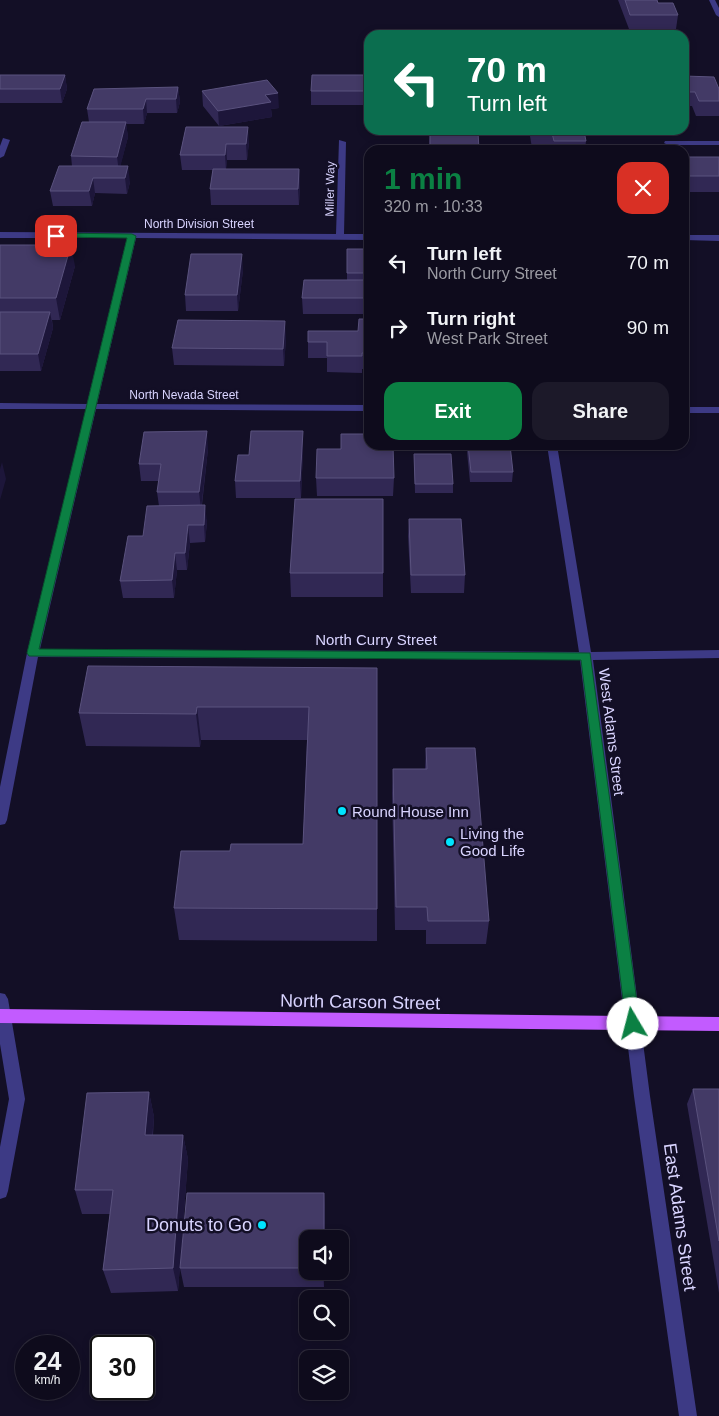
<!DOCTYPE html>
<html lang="en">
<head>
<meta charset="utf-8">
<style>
	:root { --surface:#0e0b1c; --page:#1c1929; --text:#f1f3f6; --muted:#9b9ba3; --line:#2e2b3b; --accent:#0b8043 }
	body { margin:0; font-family:Helvetica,sans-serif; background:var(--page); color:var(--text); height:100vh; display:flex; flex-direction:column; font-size:19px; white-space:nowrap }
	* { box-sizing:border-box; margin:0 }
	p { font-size:16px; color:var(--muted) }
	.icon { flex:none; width:28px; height:28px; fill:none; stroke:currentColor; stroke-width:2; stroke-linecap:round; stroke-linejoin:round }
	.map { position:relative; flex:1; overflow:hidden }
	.side { position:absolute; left:364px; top:145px; width:325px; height:305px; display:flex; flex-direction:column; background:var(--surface); border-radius:15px; box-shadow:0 2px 8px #0003,0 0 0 1px var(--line) }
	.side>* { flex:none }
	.top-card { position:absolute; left:364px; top:30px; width:325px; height:105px; border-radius:15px; box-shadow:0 2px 8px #0003,0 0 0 1px var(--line); background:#0b6e4f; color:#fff; overflow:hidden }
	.buttons { position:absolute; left:299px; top:1230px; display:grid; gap:10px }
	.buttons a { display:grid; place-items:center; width:50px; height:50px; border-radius:10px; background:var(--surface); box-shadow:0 2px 8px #0003,0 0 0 1px var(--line); font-size:25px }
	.speed { position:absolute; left:15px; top:1335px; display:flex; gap:10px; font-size:25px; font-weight:700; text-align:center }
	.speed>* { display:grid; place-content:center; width:65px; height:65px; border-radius:50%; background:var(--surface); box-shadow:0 2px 8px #0003,0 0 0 1px var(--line); line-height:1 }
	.speed small { font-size:12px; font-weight:400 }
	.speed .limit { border:2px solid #111; border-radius:8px; background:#fff; color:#111 }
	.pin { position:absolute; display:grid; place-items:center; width:42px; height:42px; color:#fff; margin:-21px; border-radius:10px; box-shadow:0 2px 8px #0006 }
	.me { position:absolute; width:55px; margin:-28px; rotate:352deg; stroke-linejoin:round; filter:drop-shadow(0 0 4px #0008) }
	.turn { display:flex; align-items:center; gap:18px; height:105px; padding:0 20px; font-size:22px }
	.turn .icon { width:65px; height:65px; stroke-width:2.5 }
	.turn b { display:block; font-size:35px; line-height:42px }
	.round { display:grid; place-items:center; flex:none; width:52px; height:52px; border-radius:15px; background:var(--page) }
	.summary { display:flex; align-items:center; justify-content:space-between; height:85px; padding:0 20px }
	h1 { font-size:30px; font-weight:700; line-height:38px; color:var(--accent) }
	.action { display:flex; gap:10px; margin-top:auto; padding:10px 20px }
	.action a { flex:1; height:58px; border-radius:15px; background:var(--accent); color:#fff; font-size:20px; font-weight:700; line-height:58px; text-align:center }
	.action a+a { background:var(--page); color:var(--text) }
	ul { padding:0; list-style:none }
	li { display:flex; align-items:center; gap:15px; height:65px; padding:0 20px }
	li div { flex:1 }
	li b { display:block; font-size:19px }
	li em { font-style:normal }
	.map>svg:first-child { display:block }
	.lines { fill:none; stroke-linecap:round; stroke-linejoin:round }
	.minor { fill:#3d3a85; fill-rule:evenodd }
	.tertiary { fill:#3d3a85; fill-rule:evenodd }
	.primary { fill:#c25bff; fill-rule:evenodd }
	.wall { fill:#312854 }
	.shaded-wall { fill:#1d163a }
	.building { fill:#433a66; stroke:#5a527e }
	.route { fill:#0b8043; stroke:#07532c }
	.poi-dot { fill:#00e5ff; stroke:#130f26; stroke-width:2 }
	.labels { text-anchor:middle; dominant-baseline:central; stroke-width:5; stroke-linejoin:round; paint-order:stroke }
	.far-street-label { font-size:12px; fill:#d9d4ff; stroke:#130f26 }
	.street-label { font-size:15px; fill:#d9d4ff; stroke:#130f26 }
	.poi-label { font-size:15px; fill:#d9d4ff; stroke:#130f26; text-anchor:start }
	.near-street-label { font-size:18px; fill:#d9d4ff; stroke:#130f26 }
	.near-poi-label { font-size:18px; fill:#d9d4ff; stroke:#130f26; text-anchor:end }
</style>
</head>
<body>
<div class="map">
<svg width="719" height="1416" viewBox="0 0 719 1416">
	<rect width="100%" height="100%" fill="#130f26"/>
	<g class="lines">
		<!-- minor -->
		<path class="minor" d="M3,138L10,140L4,156L0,158V146Z
			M339,140L346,142L344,234H369V240L136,238L97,404L369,405V411L96,409L40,649L579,652L547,445H557L591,652L719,650V658L593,660L650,1096L697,1416H679L634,1096L580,660L38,657L7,820L5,824L0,825V787L27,653L86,409H0V403L87,404L127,238H0V232L336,234Z
			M665,141H719V145H668L664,143Z
			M719,235V241L684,240V235Z
			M684,407H719V413H684Z
			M0,993L5,994L8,999L25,1099L8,1191L6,1197L0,1199V1147L9,1099L0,1044Z"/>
		<!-- tertiary -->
		<path class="tertiary" d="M709,0H715L719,8V17L716,15Z"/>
		<!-- primary -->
		<path class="primary" d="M0,1009L719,1017V1031L0,1023Z"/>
	</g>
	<!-- wall -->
	<path class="wall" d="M618,0H657L658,3L678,15L676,29H629Z
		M0,75H65L67,89L62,103H0Z
		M369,75V105H311V91Z
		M684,76L719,89V116H696L692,106H684Z
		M178,87L180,102L177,113H147L144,124H126L128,137L120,166L130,182L127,194L95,193L92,206H53L50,191L72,166L71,156L89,122L87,109Z
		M202,91L279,108L271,109L272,117L219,126L203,106Z
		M186,127L249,142L247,160H227L226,169H299L300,184L299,205H211L210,189L213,170H182L180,155Z
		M430,130L453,132H478L429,150Z
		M529,130H573L586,141L585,150H551V148H532Z
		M684,157H719V192H685L684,189Z
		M0,245L75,266L60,320H52L53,328L41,371H0Z
		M347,249H369V314H303L302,298L347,280Z
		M243,270L238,311H186L185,295Z
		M369,319V369H362V373L327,372V358H308V342L358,331Z
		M286,338L284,366L174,365L172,348Z
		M468,445H510L513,472L512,482H470L467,452Z
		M208,449L202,505L207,522L205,542L190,543L187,570H177L174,598H123L120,581L159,506L157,492L159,481H141L139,464Z
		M303,449L301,498H236L235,481L249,455Z
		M414,454L453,484V493H415Z
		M316,478H394L393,496H317Z
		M409,519L465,575L464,593H411L408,536Z
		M290,573H383V597H291Z
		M377,668V941L179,940L174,908L230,851L303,844L307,740H201L200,747L86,746L79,713Z
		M426,748L489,921L486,944H426V930H395L392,793L393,769H425Z
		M693,1089H719V1293L687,1104Z
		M149,1092L154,1117L153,1135H183L188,1159L178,1291L111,1293L103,1270L110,1214H82L75,1190Z
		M324,1193L325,1213L308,1239V1271H324V1287H184L180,1268Z"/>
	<!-- shaded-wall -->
	<path class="shaded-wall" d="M65,75L67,89L62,103L60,89Z
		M178,87L180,102L177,113L176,99Z
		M278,93L279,108L271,109L272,117L219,126L218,111L265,95Z
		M146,99L147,113L144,124L143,109Z
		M126,122L128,137L119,172L117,157Z
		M248,127L249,142L247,160L246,144Z
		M226,144L227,160L226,170L225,155Z
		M128,166L130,182L127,194L125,178Z
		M299,169L300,184L299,205L298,189Z
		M93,178L95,193L92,206L89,191Z
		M71,245L75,266L60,320L56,298Z
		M242,254L243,270L238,311L237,295Z
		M50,312L53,328L41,371L38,354Z
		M285,321L286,338L284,366L283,349Z
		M207,431L208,449L201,509L199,492Z
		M303,431V449L301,498L300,481Z
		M2,462L6,479L0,500V469Z
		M205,505L207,522L205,542L204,525Z
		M188,525L190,543L187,570L185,553Z
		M175,553L177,570L174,598L172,580Z
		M197,707L201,740L200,747L196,714Z
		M149,1092L154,1117L150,1159L145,1135Z
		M183,1135L188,1159L178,1291L173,1268Z
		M324,1193L325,1213V1239H324Z
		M323,1271H324V1287Z"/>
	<!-- building -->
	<path class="building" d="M625,0H657L658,3H673L678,15H630Z
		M0,75H65L60,89H0Z
		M312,75H369V91H311Z
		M684,76L714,77L719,89V101H699L695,92H684Z
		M267,80L278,93L265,95L271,102L218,111L202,91Z
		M178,87L176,99H146L143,109H87L94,89Z
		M82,122H126L117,157L71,156Z
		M186,127H248L246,144H226L225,155H180Z
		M430,130H453V132H478L479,150H414H430Z
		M533,130H573V131H584L586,141H554L552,133H533Z
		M684,157H719V176H687L684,166Z
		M59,166H128L125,178H93L89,191H50Z
		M213,169H299L298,189H210Z
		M0,245H71L56,298H0Z
		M347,249H369V273H347Z
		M191,254H242L237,295H185Z
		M304,280H369V298H302Z
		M0,312H50L38,354H0Z
		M359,319H369V353H362V356H327V342H308V331H358Z
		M178,320L285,321L283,349L172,348Z
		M207,431L199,492H157L161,464H139L144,432Z
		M251,431H303L300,481H235L238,455H249Z
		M341,434H369V445H393L394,478H316L317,449H341Z
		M468,445H510L513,472H471Z
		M414,454H451L453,484H415Z
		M295,499H383V573H290Z
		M205,505L204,525H188L185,553H175L172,580L120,581L128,536H143L147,506Z
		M409,519H461L465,575H411Z
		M88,666L377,668V909L174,908L181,851H230L231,844H303L309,707H197L196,714L79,713Z
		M426,748H475L489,921H428L427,907H396L393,769H427Z
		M693,1089H719V1241Z
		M149,1092L145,1135H183L173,1268L103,1270L113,1190H75L87,1093Z
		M187,1193H324V1239H308V1268H180Z"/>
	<!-- route -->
	<path class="route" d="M56,233L132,234L136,236L39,649L590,653L640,1024L638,1028L633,1030L628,1028L626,1024L581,660L29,656L27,653L127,238L54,237L53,236Z"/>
	<!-- markers -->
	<g class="poi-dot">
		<circle cx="342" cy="811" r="5"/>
		<circle cx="450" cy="842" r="5"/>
		<circle cx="262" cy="1225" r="5"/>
	</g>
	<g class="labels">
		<!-- far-street labels -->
		<g class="far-street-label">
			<text transform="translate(330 189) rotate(-89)">Miller Way</text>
			<text x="199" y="224">North Division Street</text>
			<text x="184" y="395">North Nevada Street</text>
		</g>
		<!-- street labels -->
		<g class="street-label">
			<text x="376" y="639">North Curry Street</text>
			<text transform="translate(612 732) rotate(83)">West Adams Street</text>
		</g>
		<!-- poi labels -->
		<g class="poi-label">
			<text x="352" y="811">Round House Inn</text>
			<text x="460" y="833">Living the<tspan x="460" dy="17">Good Life</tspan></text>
		</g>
		<!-- near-street labels -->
		<g class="near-street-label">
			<text transform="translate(360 1002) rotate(1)">North Carson Street</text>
			<text transform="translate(680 1217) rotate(82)">East Adams Street</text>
		</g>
		<!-- near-poi labels -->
		<g class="near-poi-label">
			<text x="252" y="1225">Donuts to Go</text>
		</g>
	</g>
</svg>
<div class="buttons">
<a><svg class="icon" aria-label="sound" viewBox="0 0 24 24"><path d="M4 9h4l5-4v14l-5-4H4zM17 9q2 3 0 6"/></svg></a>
<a><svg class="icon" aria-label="search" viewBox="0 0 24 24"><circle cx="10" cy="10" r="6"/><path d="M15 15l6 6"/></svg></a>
<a><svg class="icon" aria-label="layers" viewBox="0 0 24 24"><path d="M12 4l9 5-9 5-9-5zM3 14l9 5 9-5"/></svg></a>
</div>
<div class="speed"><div>24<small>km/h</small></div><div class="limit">30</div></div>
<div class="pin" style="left:56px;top:236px;background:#d93025"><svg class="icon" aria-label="arrive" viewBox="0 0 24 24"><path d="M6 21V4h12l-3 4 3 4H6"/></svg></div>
<svg class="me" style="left:633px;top:1024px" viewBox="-20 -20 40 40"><circle r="19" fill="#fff"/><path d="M0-13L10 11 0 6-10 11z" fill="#0b8043"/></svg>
<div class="top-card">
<div class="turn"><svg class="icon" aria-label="left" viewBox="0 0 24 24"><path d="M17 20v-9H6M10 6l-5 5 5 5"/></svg><div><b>70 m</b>Turn left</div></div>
</div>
<section class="side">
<div class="summary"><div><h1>1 min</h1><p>320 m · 10:33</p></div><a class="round" style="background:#d93025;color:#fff"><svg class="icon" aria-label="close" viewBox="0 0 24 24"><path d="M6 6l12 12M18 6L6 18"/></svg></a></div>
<ul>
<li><svg class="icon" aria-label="left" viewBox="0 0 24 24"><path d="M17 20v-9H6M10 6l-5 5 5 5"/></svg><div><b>Turn left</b><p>North Curry Street</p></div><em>70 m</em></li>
<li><svg class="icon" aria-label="right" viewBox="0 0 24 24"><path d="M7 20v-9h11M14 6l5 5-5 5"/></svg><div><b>Turn right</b><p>West Park Street</p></div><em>90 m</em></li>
</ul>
<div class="action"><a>Exit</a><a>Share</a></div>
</section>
</div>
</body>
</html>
